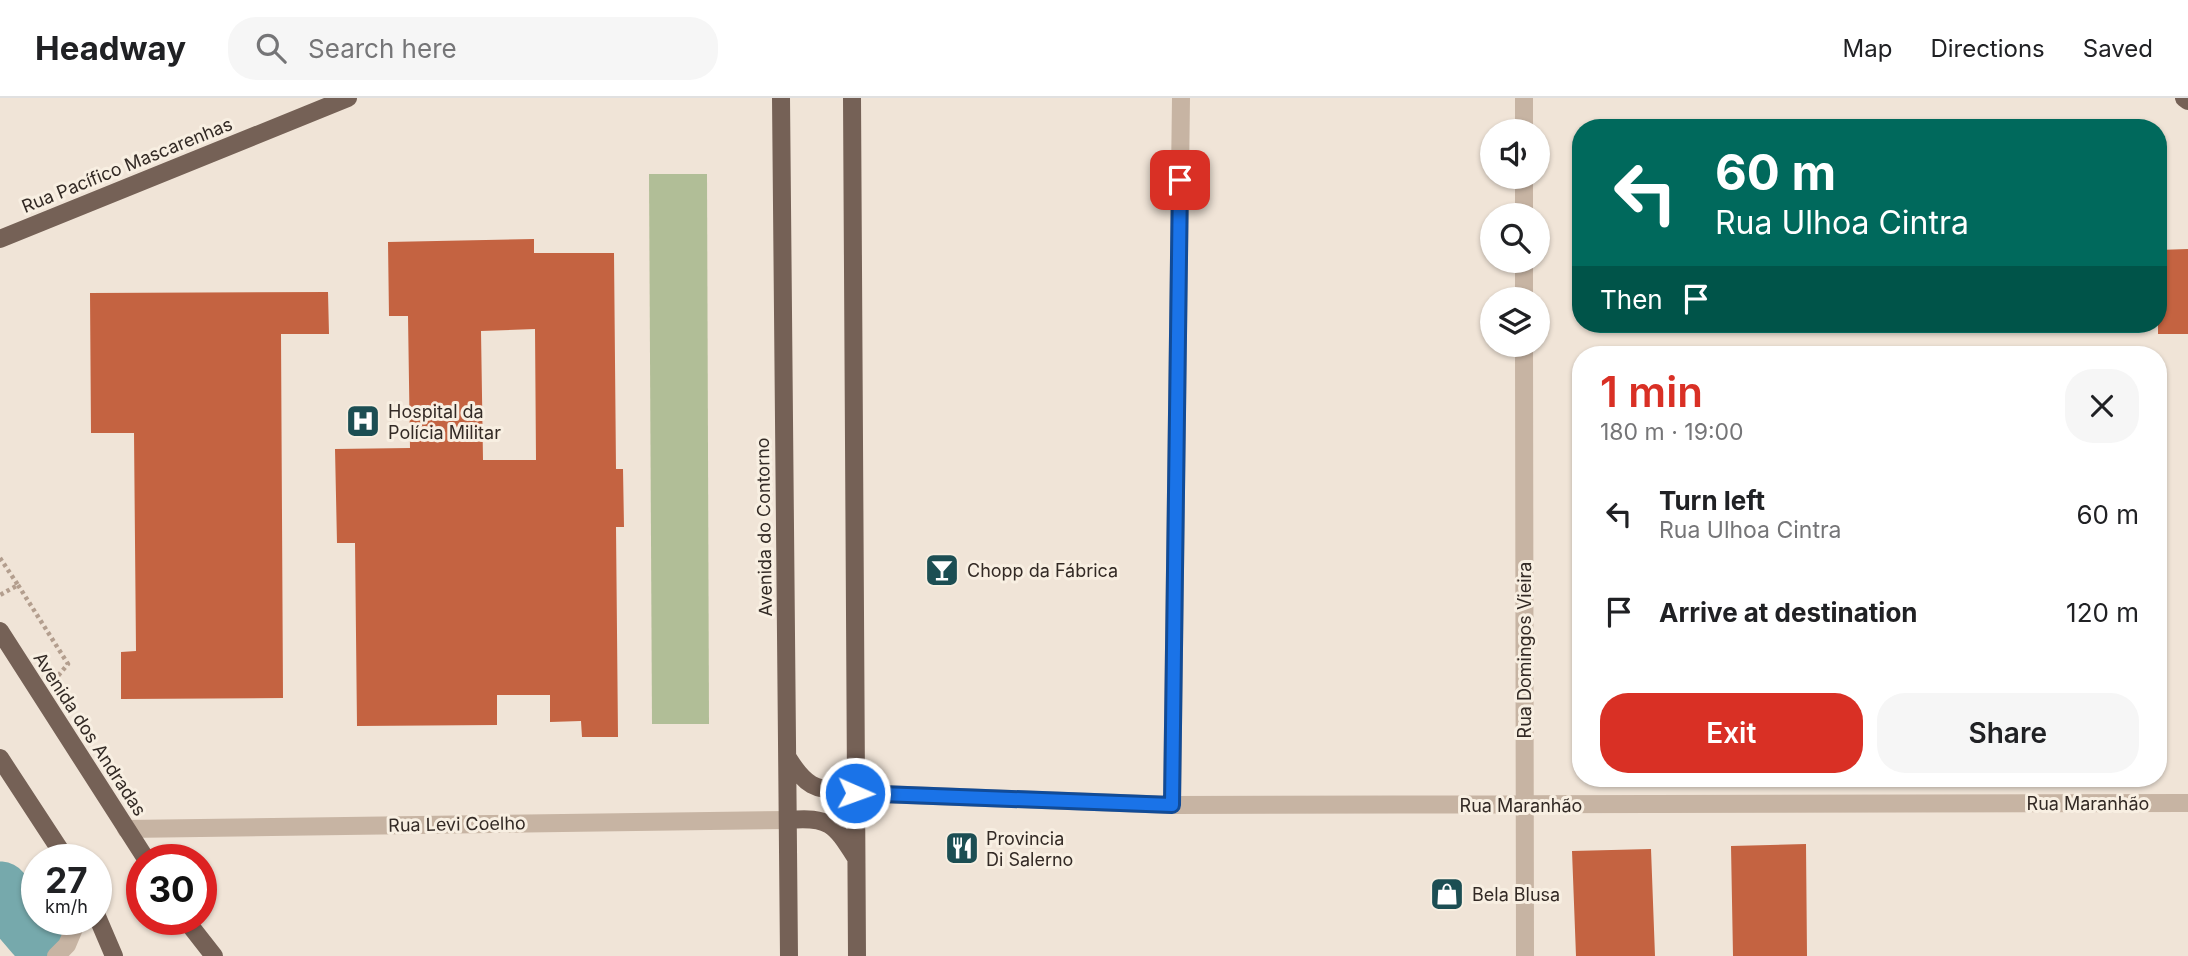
<!DOCTYPE html>
<html lang="en">
<head>
<meta charset="utf-8">
<style>
	:root { --surface:#fff; --page:#f6f6f6; --text:#202124; --muted:#757577; --line:#e0e0e0; --accent:#d93025 }
	body { margin:0; font-family:Inter,sans-serif; background:var(--page); color:var(--text); height:100vh; display:flex; flex-direction:column; font-size:26px; white-space:nowrap }
	* { box-sizing:border-box; margin:0 }
	p { font-size:23px; color:var(--muted) }
	.icon { flex:none; width:38px; height:38px; fill:none; stroke:currentColor; stroke-width:2; stroke-linecap:round; stroke-linejoin:round }
	.map { position:relative; flex:1; overflow:hidden }
	.details { position:absolute; left:1572px; top:248px; width:595px; height:441px; display:flex; flex-direction:column; background:var(--surface); border-radius:28px; box-shadow:0 2px 5px #0004 }
	.details>* { flex:none }
	.guide { position:absolute; left:1572px; top:21px; width:595px; height:214px; border-radius:28px; box-shadow:0 2px 5px #0004; background:#00695c; color:#fff; overflow:hidden }
	.buttons { position:absolute; left:1480px; top:21px; display:grid; gap:14px }
	.buttons a { display:grid; place-items:center; width:70px; height:70px; border-radius:50%; background:var(--surface); box-shadow:0 2px 5px #0004; font-size:35px }
	.speed { position:absolute; left:21px; top:746px; display:flex; gap:14px; font-size:35px; font-weight:700; text-align:center }
	.speed>* { display:grid; place-content:center; width:91px; height:91px; border-radius:50%; background:var(--surface); box-shadow:0 2px 5px #0004; line-height:1 }
	.speed small { font-size:18px; font-weight:400 }
	.speed .limit { border:10px solid #d22; background:#fff; color:#111 }
	.pin { position:absolute; display:grid; place-items:center; width:60px; height:60px; color:#fff; margin:-30px; border-radius:14px; box-shadow:0 4px 10px #0006 }
	.me { position:absolute; width:77px; margin:-38px; rotate:92deg; stroke-linejoin:round; filter:drop-shadow(0 0 5px #0008) }
	.turn { display:flex; align-items:center; gap:24px; height:147px; padding:0 28px; font-size:32px }
	.turn .icon { width:91px; height:91px; stroke-width:2.5 }
	.turn b { display:block; font-size:49px; line-height:60px }
	.then { display:flex; align-items:center; height:66px; padding:0 28px; background:#0003; gap:14px; font-size:26px }
	.round { display:grid; place-items:center; flex:none; width:74px; height:74px; border-radius:28px; background:var(--page) }
	.summary { display:flex; align-items:center; justify-content:space-between; height:119px; padding:0 28px }
	h1 { font-size:42px; font-weight:600; line-height:52px; color:var(--accent) }
	.button { display:flex; gap:14px; margin-top:auto; padding:14px 28px }
	.button a { flex:1; height:80px; border-radius:28px; background:var(--accent); color:#fff; font-size:28px; font-weight:600; line-height:80px; text-align:center }
	.button a+a { background:var(--page); color:var(--text) }
	ul { padding:0; list-style:none }
	li { display:flex; align-items:center; gap:21px; height:98px; padding:0 28px }
	li div { flex:1 }
	li b { display:block; font-size:26px }
	li em { font-style:normal }
	header { display:flex; align-items:center; gap:42px; box-sizing:border-box; height:98px; padding:0 35px; background:var(--surface); border-bottom:2px solid var(--line) }
	header strong { font-size:33px }
	nav { display:flex; gap:38px; margin-inline-start:auto; font-size:24px }
	.search { width:490px; height:63px; background:var(--page); display:flex; align-items:center; gap:18px; box-sizing:border-box; padding:0 24px; border-radius:28px; color:var(--muted); font-size:26px }
	.map>svg:first-child { display:block }
	.green { fill:#b1be97 }
	.lines { fill:none; stroke-linecap:round; stroke-linejoin:round }
	.river { stroke:#76a9ac; stroke-width:61 }
	.building { fill:#c46341; fill-rule:evenodd }
	.path { stroke:#b39e8e; stroke-width:4.5; stroke-dasharray:3.5 3.5; stroke-linecap:butt }
	.minor { stroke:#c7b4a3; stroke-width:18 }
	.major { stroke:#756156; stroke-width:18 }
	.route-casing { stroke:#114b97; stroke-width:18 }
	.route { stroke:#1a73e8; stroke-width:12 }
	.labels { text-anchor:middle; dominant-baseline:central; stroke-width:6; stroke-linejoin:round; paint-order:stroke }
	.street-label { font-size:18px; fill:#332a25; stroke:#f8efe2 }
	.poi-label { font-size:18px; fill:#332a25; stroke:#f8efe2; text-anchor:start }
</style>
</head>
<body>
<header>
<strong>Headway</strong>
<div class="search"><svg class="icon" aria-label="search" viewBox="0 0 24 24"><circle cx="10" cy="10" r="6"/><path d="M15 15l6 6"/></svg>Search here</div>
<nav><a>Map</a><a>Directions</a><a>Saved</a></nav>
</header>
<div class="map">
<svg width="2188" height="858" viewBox="0 0 2188 858">
	<rect width="100%" height="100%" fill="#f0e4d7"/>
	<!-- green -->
	<path class="green" d="M649,76H707L709,626H652Z"/>
	<g class="lines">
		<!-- river -->
		<path class="river" d="M0,794L36,836"/>
	</g>
	<!-- building -->
	<path class="building" d="M534,141V155H614L616,371H623L624,429H616L618,639H582L581,623L550,624V597H497V627L357,628L355,445H337L335,351L410,350L408,218H389L388,144ZM535,231L536,362H483L481,233Z
		M2188,151V236H2158V152Z
		M328,194L329,236H281L283,600L121,601V554L136,553L134,335H91L90,195Z
		M1806,746L1807,858H1733L1731,748Z
		M1651,751L1655,858H1576L1572,753Z"/>
	<g class="lines">
		<!-- path -->
		<path class="path" d="M0,460L18,487L0,497
			M18,487L68,566L57,579"/>
		<!-- minor -->
		<path class="minor" d="M1524,33V0
			M1524,117V79
			M1524,201V163
			M1524,247L1525,858
			M855,695L1172,707L2188,705
			M1172,707L1181,0
			M126,731L788,722
			M56,858L67,847L78,821"/>
		<!-- major -->
		<path class="major" d="M781,0L789,858
			M852,0L857,858
			M2184,0L2188,3
			M0,141L348,0
			M0,533L146,761
			M0,660L66,761
			M788,660C809,694 818,690 855,695
			M788,722C830,718 835,727 856,760
			M96,816L114,858
			M185,821L214,858"/>
	</g>
	<g class="lines">
		<!-- route casing -->
		<g class="route-casing">
			<path id="route" d="M855,695L1172,707L1180,82"/>
		</g>
		<!-- route -->
		<use href="#route" class="route"/>
	</g>
	<!-- icons -->
	<defs>
		<g id="hospital-square" transform="scale(1.75)"><rect x="-9" y="-9" width="18" height="18" rx="4" fill="#1c4e53" stroke="#f8efe2"/><path d="M-5-5h3v3.5h4V-5h3V5h-3V1.5h-4V5h-3Z" fill="#fff"/></g>
		<g id="bar-square" transform="scale(1.75)"><rect x="-9" y="-9" width="18" height="18" rx="4" fill="#1c4e53" stroke="#f8efe2"/><path d="M-6-5H6L.8 .8V4.5H3.5V6h-7V4.5H-.8V.8Z" fill="#fff"/></g>
		<g id="restaurant-square" transform="scale(1.75)"><rect x="-9" y="-9" width="18" height="18" rx="4" fill="#1c4e53" stroke="#f8efe2"/><path d="M-5-6h1v4h1v-4h1v4h1v-4h1v5L-1.5 .5V6h-2V.5L-5-1ZM5-6V6H3V1.5H1.5Q1.5-4 5-6Z" fill="#fff"/></g>
		<g id="shop-square" transform="scale(1.75)"><rect x="-9" y="-9" width="18" height="18" rx="4" fill="#1c4e53" stroke="#f8efe2"/><path d="M-5-2.5h2.3a2.7 3.5 0 0 1 5.4 0H5L5.5 6h-11ZM-1.5-2.5h3a1.5 2.3 0 0 0-3 0Z" fill="#fff"/></g>
	</defs>
	<g fill-rule="evenodd">
		<use href="#hospital-square" x="363" y="323"/>
		<use href="#bar-square" x="942" y="472"/>
		<use href="#restaurant-square" x="962" y="750"/>
		<use href="#shop-square" x="1447" y="796"/>
	</g>
	<g class="labels">
		<!-- street labels -->
		<g class="street-label">
			<text transform="translate(127 67) rotate(-22)">Rua Pacífico Mascarenhas</text>
			<text transform="translate(764 429) rotate(-91)">Avenida do Contorno</text>
			<text transform="translate(1524 552) rotate(-90)">Rua Domingos Vieira</text>
			<text transform="translate(90 636) rotate(57)">Avenida dos Andradas</text>
			<text x="2088" y="705">Rua Maranhão</text>
			<text x="1521" y="707">Rua Maranhão</text>
			<text transform="translate(457 726) rotate(-1)">Rua Levi Coelho</text>
		</g>
		<!-- poi labels -->
		<g class="poi-label">
			<text x="388" y="313">Hospital da<tspan x="388" dy="21">Polícia Militar</tspan></text>
			<text x="967" y="472">Chopp da Fábrica</text>
			<text x="986" y="740">Provincia<tspan x="986" dy="21">Di Salerno</tspan></text>
			<text x="1472" y="796">Bela Blusa</text>
		</g>
	</g>
</svg>
<div class="buttons">
<a><svg class="icon" aria-label="sound" viewBox="0 0 24 24"><path d="M4 9h4l5-4v14l-5-4H4zM17 9q2 3 0 6"/></svg></a>
<a><svg class="icon" aria-label="search" viewBox="0 0 24 24"><circle cx="10" cy="10" r="6"/><path d="M15 15l6 6"/></svg></a>
<a><svg class="icon" aria-label="layers" viewBox="0 0 24 24"><path d="M12 4l9 5-9 5-9-5zM3 14l9 5 9-5"/></svg></a>
</div>
<div class="speed"><div>27<small>km/h</small></div><div class="limit">30</div></div>
<div class="pin" style="left:1180px;top:82px;background:#d93025"><svg class="icon" aria-label="arrive" viewBox="0 0 24 24"><path d="M6 21V4h12l-3 4 3 4H6"/></svg></div>
<svg class="me" style="left:855px;top:695px" viewBox="-20 -20 40 40"><circle r="17" fill="#1a73e8" stroke="#fff" stroke-width="3"/><path d="M0-11L8 9 0 5-8 9z" fill="#fff"/></svg>
<div class="guide">
<div class="turn"><svg class="icon" aria-label="left" viewBox="0 0 24 24"><path d="M17 20v-9H6M10 6l-5 5 5 5"/></svg><div><b>60 m</b>Rua Ulhoa Cintra</div></div>
<div class="then">Then<svg class="icon" aria-label="arrive" viewBox="0 0 24 24"><path d="M6 21V4h12l-3 4 3 4H6"/></svg></div>
</div>
<section class="details">
<div class="summary"><div><h1>1 min</h1><p>180 m · 19:00</p></div><a class="round"><svg class="icon" aria-label="close" viewBox="0 0 24 24"><path d="M6 6l12 12M18 6L6 18"/></svg></a></div>
<ul>
<li><svg class="icon" aria-label="left" viewBox="0 0 24 24"><path d="M17 20v-9H6M10 6l-5 5 5 5"/></svg><div><b>Turn left</b><p>Rua Ulhoa Cintra</p></div><em>60 m</em></li>
<li><svg class="icon" aria-label="arrive" viewBox="0 0 24 24"><path d="M6 21V4h12l-3 4 3 4H6"/></svg><div><b>Arrive at destination</b></div><em>120 m</em></li>
</ul>
<div class="button"><a>Exit</a><a>Share</a></div>
</section>
</div>
</body>
</html>
